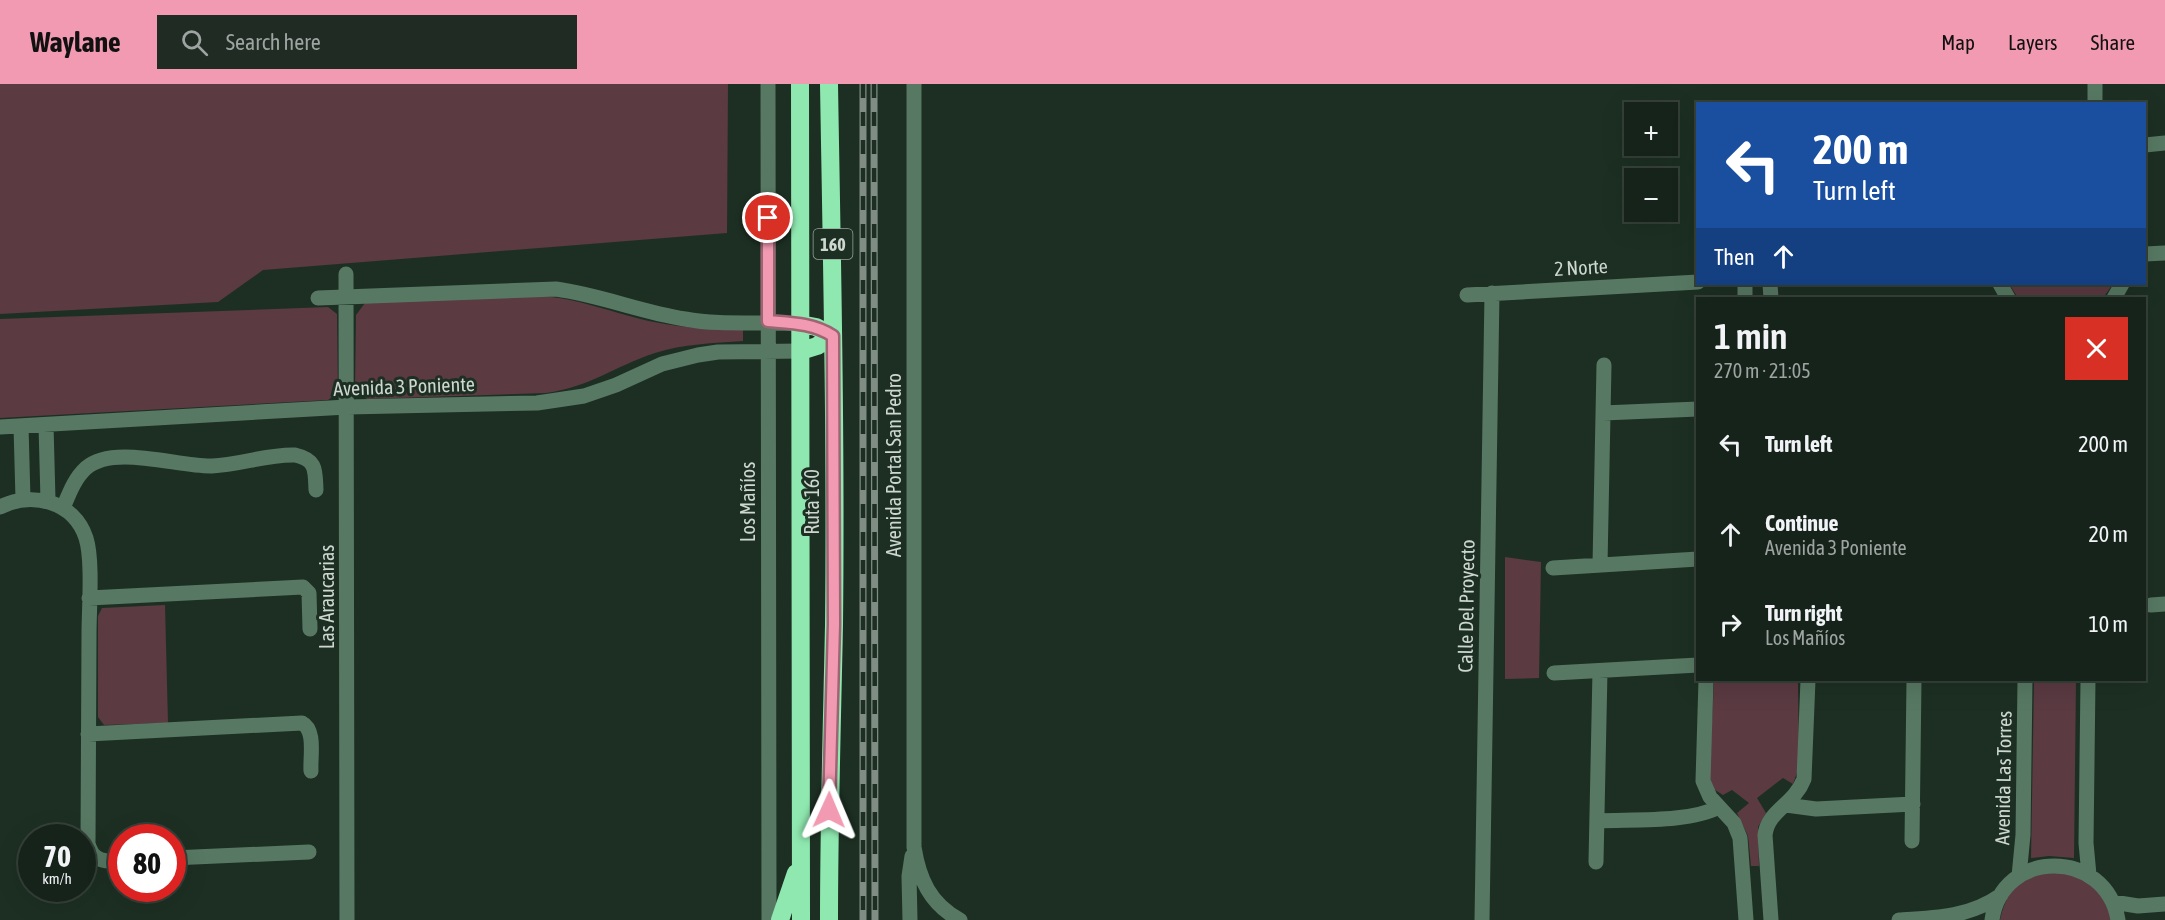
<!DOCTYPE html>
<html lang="en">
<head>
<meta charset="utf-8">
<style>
	:root { --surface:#16231a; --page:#1f2b23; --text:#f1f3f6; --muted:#9ea4a2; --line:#354039; --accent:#f19ab1 }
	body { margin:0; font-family:"Asap Condensed",sans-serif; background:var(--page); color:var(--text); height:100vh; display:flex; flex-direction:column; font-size:22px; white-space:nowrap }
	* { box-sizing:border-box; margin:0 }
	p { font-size:20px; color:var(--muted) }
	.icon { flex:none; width:33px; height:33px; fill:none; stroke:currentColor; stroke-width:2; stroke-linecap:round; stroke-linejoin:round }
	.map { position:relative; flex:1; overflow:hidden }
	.sheet { position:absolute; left:1696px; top:213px; width:450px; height:384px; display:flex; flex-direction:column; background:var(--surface); border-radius:0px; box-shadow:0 6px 24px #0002,0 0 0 2px var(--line) }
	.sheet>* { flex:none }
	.guide { position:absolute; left:1696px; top:18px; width:450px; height:183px; border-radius:0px; box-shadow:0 6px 24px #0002,0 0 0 2px var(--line); background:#1a4fa0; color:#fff; overflow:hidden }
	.tools { position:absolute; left:1624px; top:18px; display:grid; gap:12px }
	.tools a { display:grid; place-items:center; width:54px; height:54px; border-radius:0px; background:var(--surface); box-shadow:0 6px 24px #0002,0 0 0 2px var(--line); font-size:30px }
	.speed { position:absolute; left:18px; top:740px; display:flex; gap:12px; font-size:30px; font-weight:700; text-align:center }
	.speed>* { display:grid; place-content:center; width:78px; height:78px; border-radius:50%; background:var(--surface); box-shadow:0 6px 24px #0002,0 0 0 2px var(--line); line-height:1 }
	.speed small { font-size:15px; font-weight:400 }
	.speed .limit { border:9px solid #d22; background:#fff; color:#111 }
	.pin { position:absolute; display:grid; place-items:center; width:51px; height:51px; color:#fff; margin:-26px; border:3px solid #fff; border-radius:50%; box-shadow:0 2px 6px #0007 }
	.me { position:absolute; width:66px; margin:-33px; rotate:1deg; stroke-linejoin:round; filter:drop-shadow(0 0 4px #0008) }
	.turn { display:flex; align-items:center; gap:21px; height:126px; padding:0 18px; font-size:27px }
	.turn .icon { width:78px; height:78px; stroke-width:2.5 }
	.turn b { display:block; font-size:42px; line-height:51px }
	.then { display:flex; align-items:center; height:57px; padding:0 18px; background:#0003; gap:12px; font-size:22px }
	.round { display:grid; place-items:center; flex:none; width:63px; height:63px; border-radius:0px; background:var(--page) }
	.headline { display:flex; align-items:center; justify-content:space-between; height:102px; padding:0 18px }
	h1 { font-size:36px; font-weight:600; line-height:45px }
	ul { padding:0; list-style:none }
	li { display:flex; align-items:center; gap:18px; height:90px; padding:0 18px }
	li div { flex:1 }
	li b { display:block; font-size:22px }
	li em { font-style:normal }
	header { display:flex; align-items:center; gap:36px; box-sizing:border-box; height:84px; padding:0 30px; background:var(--accent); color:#111 }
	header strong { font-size:28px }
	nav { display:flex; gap:33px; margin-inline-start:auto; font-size:21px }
	.search { width:420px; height:54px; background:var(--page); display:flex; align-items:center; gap:15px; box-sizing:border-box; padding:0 21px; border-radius:0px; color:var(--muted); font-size:22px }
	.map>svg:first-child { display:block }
	.green { fill:#5b3a42 }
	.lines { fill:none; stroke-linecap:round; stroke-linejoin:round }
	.minor { stroke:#577963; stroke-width:15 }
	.highway { stroke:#8fe8b0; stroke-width:18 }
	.rail-casing { stroke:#808d84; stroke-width:7 }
	.rail { stroke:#1d2f23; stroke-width:4.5; stroke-dasharray:14; stroke-linecap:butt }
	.route-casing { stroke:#9d6473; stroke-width:15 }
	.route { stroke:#f19ab1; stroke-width:10 }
	.labels { text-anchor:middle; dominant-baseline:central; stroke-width:6; stroke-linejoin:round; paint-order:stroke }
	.shield { fill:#1d2f23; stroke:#98a59c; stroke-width:1.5 }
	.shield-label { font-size:18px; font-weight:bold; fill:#cdd7d0 }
	.street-label { font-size:20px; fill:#cdd7d0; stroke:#1d2f23 }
</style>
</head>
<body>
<header>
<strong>Waylane</strong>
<div class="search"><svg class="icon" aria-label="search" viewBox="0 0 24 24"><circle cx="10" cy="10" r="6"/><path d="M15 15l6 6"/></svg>Search here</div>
<nav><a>Map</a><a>Layers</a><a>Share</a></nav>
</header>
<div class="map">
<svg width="2165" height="836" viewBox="0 0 2165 836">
	<rect width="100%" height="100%" fill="#1d2f23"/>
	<!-- green -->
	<path class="green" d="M0,0H728L727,149L263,186L218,218L0,230Z
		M2009,200H2113L2103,214H2018Z
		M536,212C577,213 615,230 654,238C684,244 713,245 743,246V257C714,259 683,260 655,269C615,282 590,303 546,309L367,315L355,303L356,231L365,219Z
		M328,223L337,230L338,309L328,316L0,334V235Z
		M1505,473L1541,478L1539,594L1505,595Z
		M165,521L168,639L104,641L98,633V532L102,524Z
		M1714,596H1798L1799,683L1793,700L1783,694L1757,714L1766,729L1758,743L1759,782H1751L1748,752L1737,729L1749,719L1732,706L1723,711L1712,704L1709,698Z
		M2034,596H2076L2074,774L2049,772L2031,774Z
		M2050,786L2079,791L2101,809L2112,836H2000C2008,802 2019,799 2050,786Z"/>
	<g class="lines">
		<!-- minor -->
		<path class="minor" d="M768,0L769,836
			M914,0V763C919,795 930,820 960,836
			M2095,20V0
			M2145,61L2165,59
			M2145,170L2165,169
			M346,190L347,836
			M1745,200V214
			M1770,200L1771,214
			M2000,200L2008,214
			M1467,211L1698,198
			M318,214L556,205C600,211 641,228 685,235C723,242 762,237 800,240
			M2114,214L2122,200
			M1603,329L1698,325
			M46,341L48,416
			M21,342L23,415
			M0,343L347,323L537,319L584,312L616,301L662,280L698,271L718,268L801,267
			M0,423C32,407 74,417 86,454C93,476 89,525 89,550C89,619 88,689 88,759C92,778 106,778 122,777
			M63,424C69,410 74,395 86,384C114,360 178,383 212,382C240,381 267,370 295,371C317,376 315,386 316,406
			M1600,481L1604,281
			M1553,484L1698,475
			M89,514L303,503L309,509L310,545
			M2151,521L2165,520
			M1554,589L1698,581
			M1706,596L1703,697L1710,713L1734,739L1740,754L1746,836
			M2088,596L2086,759L2089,791
			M88,650L302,639C316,646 310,673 311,687
			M1786,721L1816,725L1913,720
			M1597,737C1632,735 1689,739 1719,723
			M1912,757L1914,596
			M172,774L309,768
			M1596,778L1600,587
			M2019,792L2023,751L2025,596
			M2113,818L2138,822L2165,820
			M910,836L909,792L912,772
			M1482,836L1492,209
			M1771,836L1765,751C1768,726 1794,721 1804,695L1808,596
			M1899,836C1936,834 1970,833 2001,811
			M1992,836C2002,764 2106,764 2118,836"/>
		<!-- highway -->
		<path class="highway" d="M800,0L801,836
			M800,240L816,243L833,252
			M801,267L817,262L833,252
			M780,836L796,789
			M829,836C829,737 832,639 834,541C836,360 832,180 829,0"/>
		<!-- rail casing -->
		<g class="rail-casing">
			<path id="rail" d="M863,0V836
				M874,0L875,836"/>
		</g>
		<!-- rail -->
		<use href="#rail" class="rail"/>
	</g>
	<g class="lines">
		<!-- route casing -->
		<g class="route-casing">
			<path id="route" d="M768,134V237C791,239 813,239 833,252L834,540L829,726"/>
		</g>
		<!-- route -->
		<use href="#route" class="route"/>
	</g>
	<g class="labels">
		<!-- shield labels -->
		<rect class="shield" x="813.5" y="145" width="39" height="30" rx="4.5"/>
		<g class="shield-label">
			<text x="833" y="160">160</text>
		</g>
		<!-- street labels -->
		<g class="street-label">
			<text transform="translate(1581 183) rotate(-3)">2 Norte</text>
			<text transform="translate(404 302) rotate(-2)">Avenida 3 Poniente</text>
			<text transform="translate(893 381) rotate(-90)">Avenida Portal San Pedro</text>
			<text transform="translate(747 418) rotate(-90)">Los Mañíos</text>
			<text transform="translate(811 418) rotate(-90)">Ruta 160</text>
			<text transform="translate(326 513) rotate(-90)">Las Araucarias</text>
			<text transform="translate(1466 522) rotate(-89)">Calle Del Proyecto</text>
			<text transform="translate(2003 694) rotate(-89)">Avenida Las Torres</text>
		</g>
	</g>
</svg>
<div class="tools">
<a>+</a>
<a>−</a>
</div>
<div class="speed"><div>70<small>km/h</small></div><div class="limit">80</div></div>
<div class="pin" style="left:768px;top:134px;background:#d93025"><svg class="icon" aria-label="arrive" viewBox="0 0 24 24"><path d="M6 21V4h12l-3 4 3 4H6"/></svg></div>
<svg class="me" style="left:829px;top:726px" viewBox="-20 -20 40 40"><path d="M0-17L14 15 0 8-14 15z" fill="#f19ab1" stroke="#fff" stroke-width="4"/></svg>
<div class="guide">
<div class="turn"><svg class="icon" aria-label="left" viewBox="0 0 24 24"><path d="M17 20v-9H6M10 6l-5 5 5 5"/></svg><div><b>200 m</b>Turn left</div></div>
<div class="then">Then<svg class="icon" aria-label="ahead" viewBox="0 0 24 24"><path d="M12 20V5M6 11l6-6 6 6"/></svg></div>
</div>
<section class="sheet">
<div class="headline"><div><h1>1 min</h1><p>270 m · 21:05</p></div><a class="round" style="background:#d93025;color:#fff"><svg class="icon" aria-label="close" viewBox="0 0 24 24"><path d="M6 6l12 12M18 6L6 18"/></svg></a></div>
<ul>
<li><svg class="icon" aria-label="left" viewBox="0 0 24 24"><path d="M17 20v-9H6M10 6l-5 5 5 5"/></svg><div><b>Turn left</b></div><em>200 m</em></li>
<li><svg class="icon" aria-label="ahead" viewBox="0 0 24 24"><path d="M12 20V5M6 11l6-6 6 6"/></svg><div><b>Continue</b><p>Avenida 3 Poniente</p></div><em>20 m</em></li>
<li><svg class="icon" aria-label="right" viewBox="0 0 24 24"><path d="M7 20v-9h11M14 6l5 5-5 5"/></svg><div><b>Turn right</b><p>Los Mañíos</p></div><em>10 m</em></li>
</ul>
</section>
</div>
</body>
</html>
